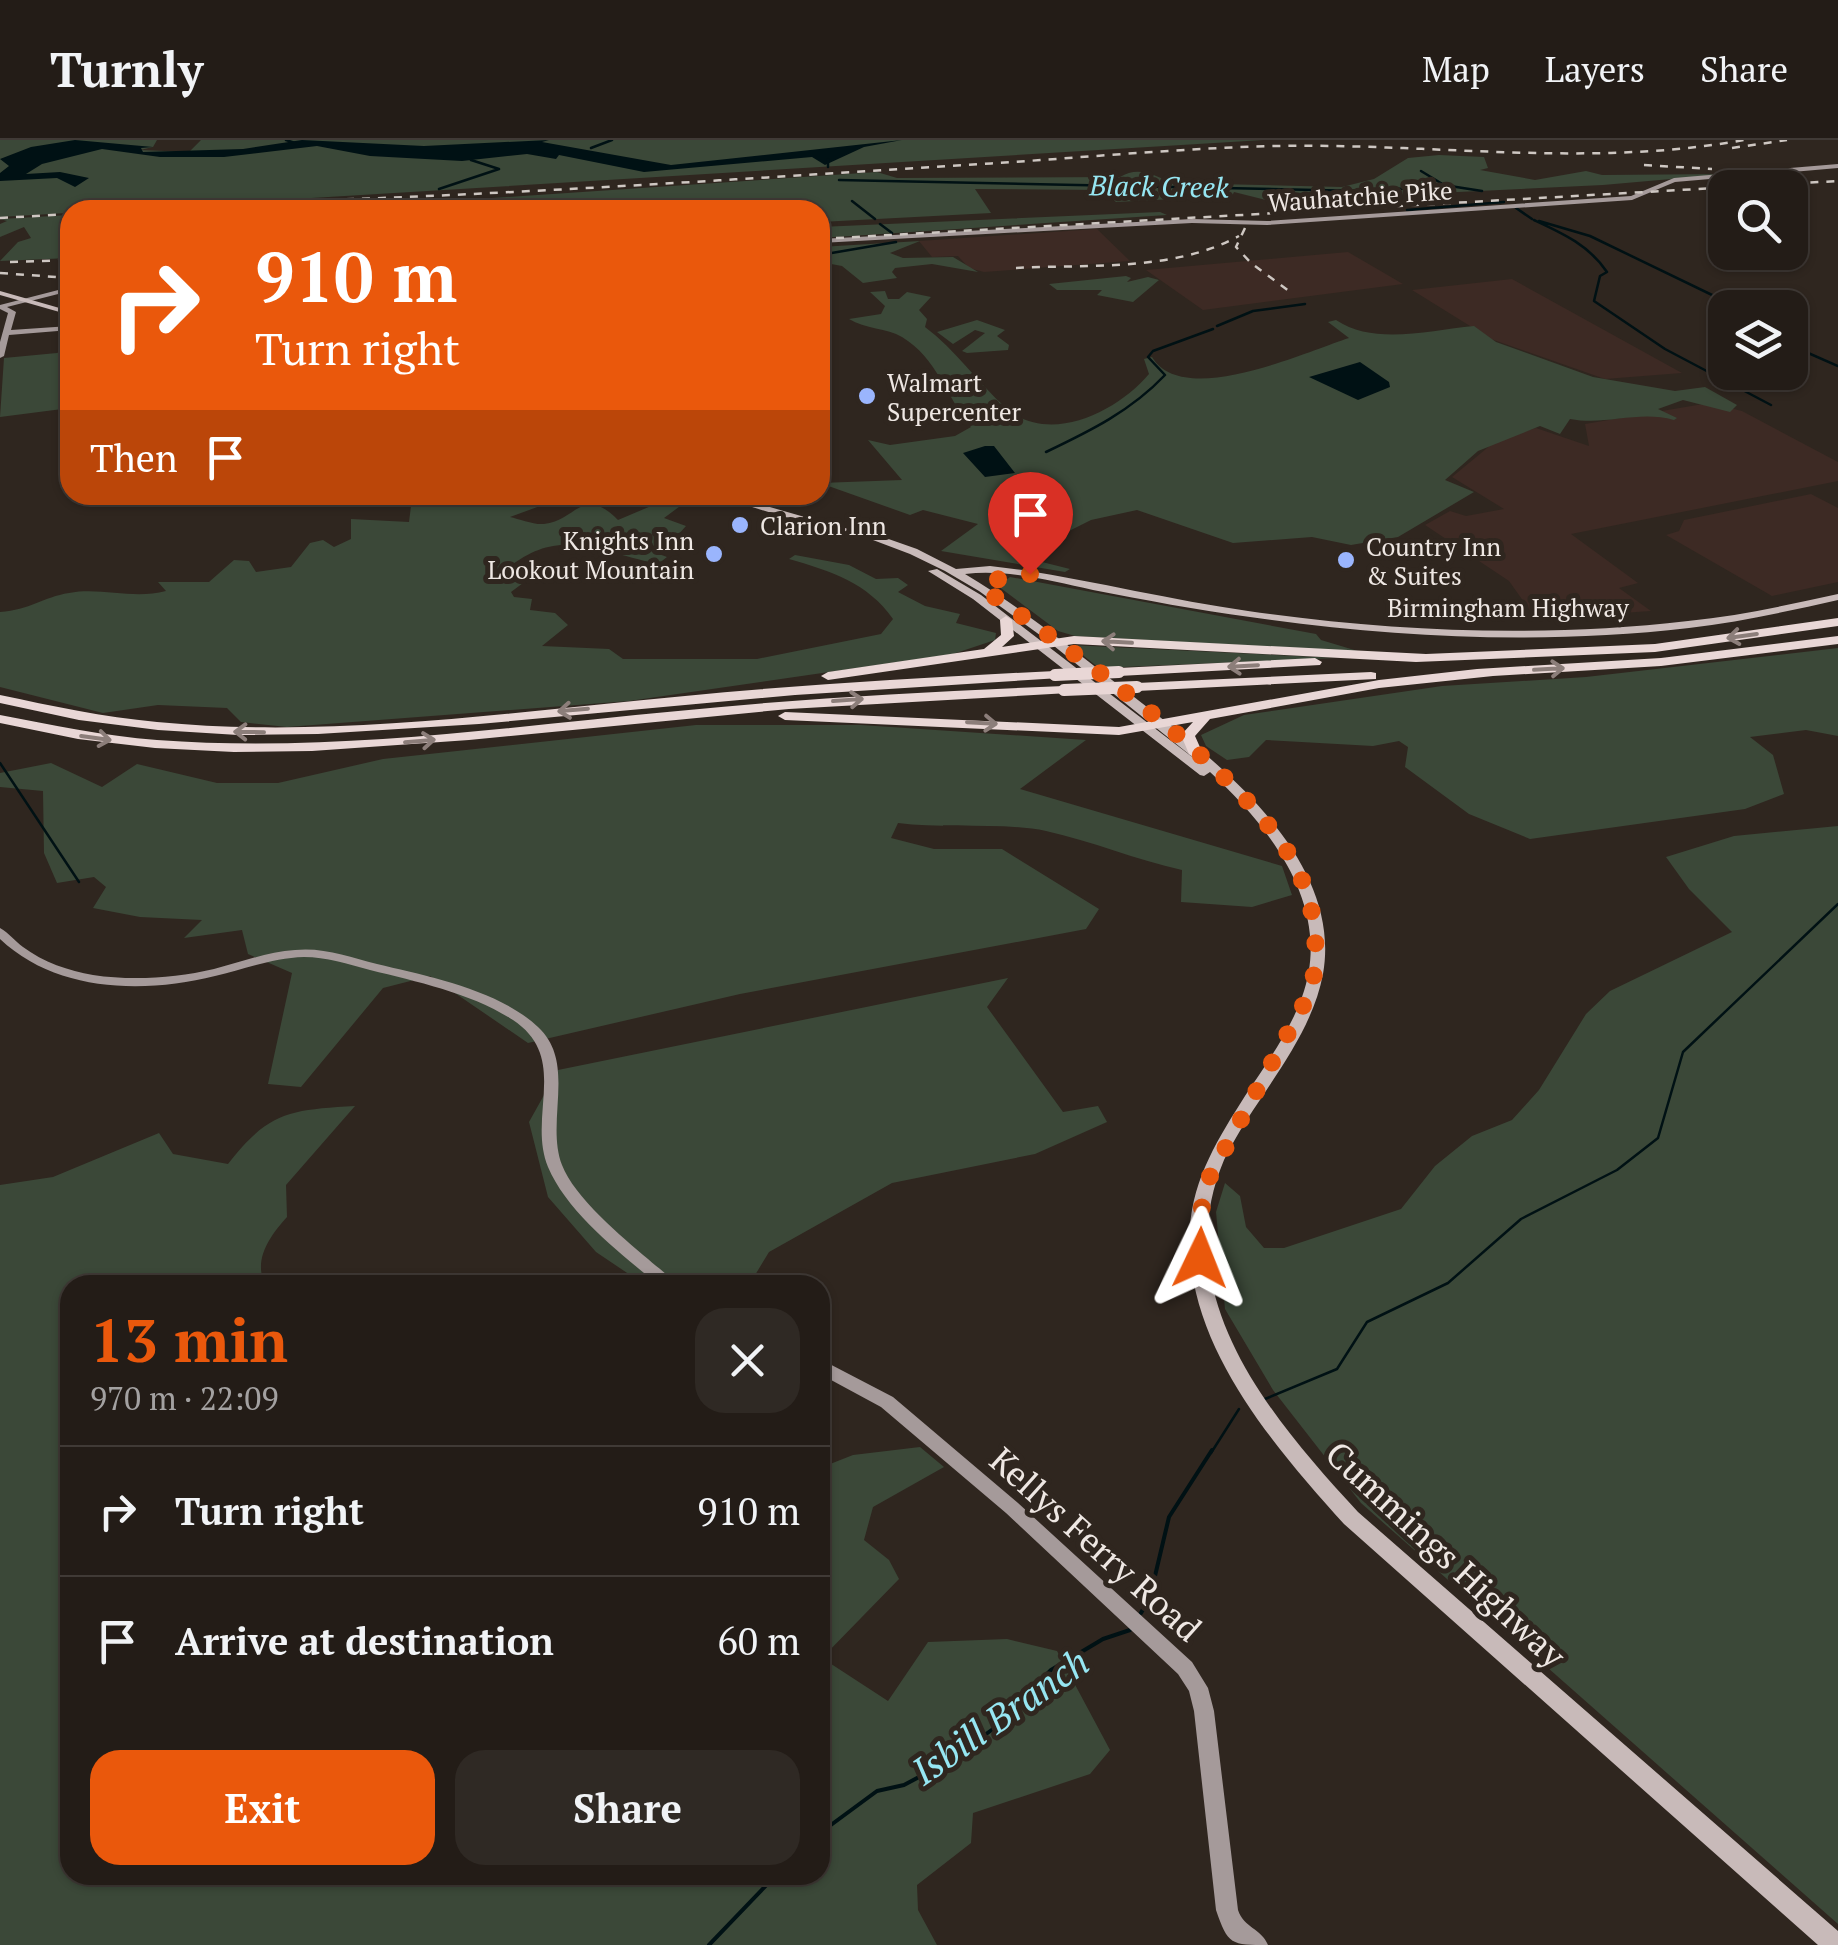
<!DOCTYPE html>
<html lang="en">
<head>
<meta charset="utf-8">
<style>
	:root { --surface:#231c17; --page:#2f2924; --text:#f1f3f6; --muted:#a3a1a1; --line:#403a36; --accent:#ea580c }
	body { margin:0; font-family:"PT Serif",serif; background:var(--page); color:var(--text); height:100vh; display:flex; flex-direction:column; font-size:38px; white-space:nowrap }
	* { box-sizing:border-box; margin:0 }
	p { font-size:32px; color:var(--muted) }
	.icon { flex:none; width:55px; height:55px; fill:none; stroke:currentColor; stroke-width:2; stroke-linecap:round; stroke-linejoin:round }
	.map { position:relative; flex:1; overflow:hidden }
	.panel { position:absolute; left:60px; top:1135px; width:770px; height:610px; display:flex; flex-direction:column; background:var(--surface); border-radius:30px; box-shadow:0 2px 8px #0004,0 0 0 2px var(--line) }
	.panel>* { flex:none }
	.top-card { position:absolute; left:60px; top:60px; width:770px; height:305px; border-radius:30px; box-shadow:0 2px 8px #0004,0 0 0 2px var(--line); background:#ea580c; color:#fff; overflow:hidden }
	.buttons { position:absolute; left:1708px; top:30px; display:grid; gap:20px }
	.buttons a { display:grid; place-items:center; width:100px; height:100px; border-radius:20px; background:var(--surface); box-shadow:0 2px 8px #0004,0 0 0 2px var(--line); font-size:50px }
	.pin { position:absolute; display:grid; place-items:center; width:85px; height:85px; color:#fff; margin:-102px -42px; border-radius:50% 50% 50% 0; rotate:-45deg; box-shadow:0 0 10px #0007 }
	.pin .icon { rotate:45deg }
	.me { position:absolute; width:110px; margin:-55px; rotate:2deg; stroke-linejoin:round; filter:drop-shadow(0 0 8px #0008) }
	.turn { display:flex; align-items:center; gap:35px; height:210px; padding:0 30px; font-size:45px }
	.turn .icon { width:130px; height:130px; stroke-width:2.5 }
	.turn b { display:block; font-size:70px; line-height:85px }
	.then { display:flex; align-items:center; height:95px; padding:0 30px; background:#0003; gap:20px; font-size:38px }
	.round { display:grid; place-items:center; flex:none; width:105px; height:105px; border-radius:30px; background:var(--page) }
	.headline { display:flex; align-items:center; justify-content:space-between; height:170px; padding:0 30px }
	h1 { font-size:60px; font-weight:700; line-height:75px; color:var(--accent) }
	.cta { display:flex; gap:20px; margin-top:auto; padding:20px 30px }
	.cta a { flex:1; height:115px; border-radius:30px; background:var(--accent); color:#fff; font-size:40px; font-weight:700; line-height:115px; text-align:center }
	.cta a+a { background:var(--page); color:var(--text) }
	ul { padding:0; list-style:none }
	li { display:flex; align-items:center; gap:30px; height:130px; padding:0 30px; border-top:2px solid var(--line) }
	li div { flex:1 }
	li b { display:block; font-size:38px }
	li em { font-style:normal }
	header { display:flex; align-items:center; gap:60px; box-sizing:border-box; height:140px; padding:0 50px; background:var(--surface); border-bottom:2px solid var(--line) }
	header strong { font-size:48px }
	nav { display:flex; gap:55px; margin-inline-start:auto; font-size:35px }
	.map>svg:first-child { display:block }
	.industrial { fill:#3d2a24 }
	.green { fill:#3b4838 }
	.water { fill:#001114 }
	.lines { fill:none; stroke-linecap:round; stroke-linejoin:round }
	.stream-far1 { stroke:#001114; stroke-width:2.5 }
	.stream { stroke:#001114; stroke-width:4 }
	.secondary { fill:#a59a9a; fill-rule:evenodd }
	.primary { fill:#c8bab9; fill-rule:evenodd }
	.highway { fill:#e9d7d6; fill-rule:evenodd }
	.rail { stroke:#cec7c2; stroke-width:2.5; stroke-dasharray:8 8; stroke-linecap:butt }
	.highway-bridge { stroke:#e9d7d6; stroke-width:12 }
	.oneway { stroke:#8c7e7a }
	.route { stroke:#ea580c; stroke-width:18; stroke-dasharray:0 32.4 }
	.poi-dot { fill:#9ab5fd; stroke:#2f261f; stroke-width:4 }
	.labels { text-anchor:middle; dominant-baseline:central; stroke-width:10; stroke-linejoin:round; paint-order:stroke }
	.far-street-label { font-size:25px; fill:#eee7e3; stroke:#2f261f }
	.far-poi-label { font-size:25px; fill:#eee7e3; stroke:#2f261f; text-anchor:start }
	.far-water-label { font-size:28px; font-style:italic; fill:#96e6f2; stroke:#2f261f }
	.near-street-label { font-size:35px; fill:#eee7e3; stroke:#2f261f }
	.near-water-label { font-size:38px; font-style:italic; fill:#96e6f2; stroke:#2f261f }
</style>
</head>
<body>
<header>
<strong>Turnly</strong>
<nav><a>Map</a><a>Layers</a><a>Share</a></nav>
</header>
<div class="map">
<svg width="1838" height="1805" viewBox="0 0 1838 1805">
	<rect width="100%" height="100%" fill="#2f261f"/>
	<!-- industrial -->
	<path class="industrial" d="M1097,89L1130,121L984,132L969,128L958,116L932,117L919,101Z
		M1348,112L1403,144L1203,170L1146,130Z
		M1512,139L1682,233L1605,239L1491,199L1412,150Z
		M1709,263L1742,271L1838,322V341L1571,394L1638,443L1619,448L1651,471L1536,479L1509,441L1425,385L1450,371L1466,376L1504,369L1452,337L1498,299L1536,288L1589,306L1585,284Z
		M1811,354L1838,368V442L1772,456L1666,395L1679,391L1684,380Z"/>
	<!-- green -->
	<path class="green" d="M0,0H157L153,7L140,10L189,12L201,0H1264L0,77Z
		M1439,15L1484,17L1488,28L1480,30L1535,40L1586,31L1602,35L1728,34L1603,45L1270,61L1234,52L1232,56L1116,62L1103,50L975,49L991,73L820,82V70H161L418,63L877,32L897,38L1120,37C1137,26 1154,34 1171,43L1342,47L1374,39L1408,18Z
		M1160,72L1167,75L820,98V87Z
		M70,75V118L0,121L18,102L31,98L24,87L0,97V84L7,81L0,79Z
		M920,101L890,113L903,118L953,117L978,132L932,124L895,128L892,132L897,138L863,143L842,126L820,122V107Z
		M1126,136L1131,138L1127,142L1148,137L1159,140L1133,162L1097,155L1102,150H1057L1049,144Z
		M885,151L888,159H899L907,152L931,157L919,170L927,179L925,187C956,210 977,242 1006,268C1050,306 1118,271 1149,234L1144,219L1152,217C1183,269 1305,212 1349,198L1328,182L1336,180C1375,206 1429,190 1474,186L1496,202L1593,237L1675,251L1705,247L1737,265L1730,272L1683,260L1658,269L1677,278L1674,280C1638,270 1606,286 1570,279L1560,294L1540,286L1478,311L1445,340L1474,352L1398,397L1351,405L1312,397L1233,403L1137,370L1091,380L1069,391L1062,403L1034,420L1070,429L1065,432L941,411L978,384L923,370L910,375L820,343L902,340L868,300L890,305L955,296L971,287C947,258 937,218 902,197C887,188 865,189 849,179L881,174L885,166L870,152Z
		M977,180L1005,190L997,196L1009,205L1008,210L967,213L962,211L985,193L975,190L953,204L937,192Z
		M70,207V268L0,277L4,218L57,213Z
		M358,355H497L494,365L537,362L540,366L510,377C519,379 534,385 544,384C578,380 582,344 618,380L677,355L691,358L664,378L686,386L668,406L648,410L667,417L658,424C592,410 556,384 500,435V439L523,443L511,452L514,457L532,459L530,470L555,473L568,485L542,506L609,509L623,519H757L881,494L893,479C868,443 831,431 789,419L795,415L849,425L876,439L898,438L908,445L898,452L925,466L960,474L956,483L996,493L995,500L953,514L629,561L287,587L241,582L227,568L158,565L103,573L0,547V472C30,470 43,457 69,453C102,447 133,460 166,451L158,442H209L234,420L249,421L256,432L291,427L310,403L323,400L334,407L351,399V379L409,382L411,366L398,360L361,366Z
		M1010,437L1316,494L1321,500L1361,512L1075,496L1058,491L998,446Z
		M1070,505L1336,518L1099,528Z
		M1838,508V596L1806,590L1750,597L1773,615L1784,654L1745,669L1530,699L1469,674L1405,627L1408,607L1399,601L1373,606L1266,600L1249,617L1227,620L1206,606L1201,595L1244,575L1442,546L1586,537Z
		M696,585H861L1086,600L1020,649L1282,726L1292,755L1252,767L1181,762L1182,730C1136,720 1092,701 1046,691C1007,682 944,689 898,683L891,698L934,709H1002L1099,769L1086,789L740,854L528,903L430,836L383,848L301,947L268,944L292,833L248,814L242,790L184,798L202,780L140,777L93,768L106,747L94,737L57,743L44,713L43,651L0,647V633L51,623L102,647L137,624L217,643H278L383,619Z
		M1838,686V1784L1361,1363L1273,1250L1225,1169L1216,1072L1225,1043L1240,1056L1246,1087L1264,1108H1284L1401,1069L1435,1026L1472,996L1512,980L1539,950L1586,874L1610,851L1732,792L1689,749L1666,717L1734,696Z
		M1008,838L987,867L1063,972L1098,966L1107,982L1035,1014L892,1043L769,1112L749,1145H645L596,1112L548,1057L529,982L558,930Z
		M355,966L286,1045L287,1077C270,1096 253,1119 265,1145H70V1735H820V1328L853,1315L920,1307L944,1327L873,1367L864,1400L889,1420L899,1439L822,1518L888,1561L928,1502L1007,1499L1057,1511L1110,1610L1090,1634L973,1673L971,1703L917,1745L918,1770L937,1805H0V1045L53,1037L159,993L173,1014L228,1024C269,971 290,970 355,966Z"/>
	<!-- water -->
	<path class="water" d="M75,0L153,7L141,8L143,12L243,9L302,0L424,6L549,0L542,2L671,25L902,0L864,7L825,25L812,17L644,32L559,15L556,19L527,14L462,21L370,16L317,6L224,17H160L102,9L42,24L26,34L60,32L89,38L75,47L57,38L0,41V33L9,26L0,19L31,7Z
		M1360,222L1389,242L1390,247L1358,260L1309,237Z
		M985,306H994L1015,333L985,337L963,313Z"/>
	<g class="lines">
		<!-- stream-far1 -->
		<path class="stream-far1" d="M286,0L295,3
			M591,8L612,0
			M828,19V27
			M1421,31L1444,45
			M839,40L1361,51L1450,46L1482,51
			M439,49L499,29L471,20
			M434,59L436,63
			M852,61L875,79
			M1516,68L1532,79
			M1407,70L1504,62
			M1534,80C1562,93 1589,105 1607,132L1600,136L1594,161L1665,209L1771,265
			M1539,81L1590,96L1739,168
			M880,84L892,93
			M820,115L896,102
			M1217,186L1253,171L1305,164
			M1790,205L1838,226
			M1046,312C1090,291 1131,271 1165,235L1148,217L1153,211L1213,189
			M230,355L236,365
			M0,623L79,742
			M1265,1259L1337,1229L1367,1182L1448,1143L1521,1079L1617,1030L1658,998L1683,912L1838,764
			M1211,1313L1239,1269"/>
		<!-- stream -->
		<path class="stream" d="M1141,1473L1150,1457L1169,1377L1212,1310
			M820,1693L877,1651L904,1645L949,1621L993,1589L1051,1530L1103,1499L1130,1490
			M709,1805L776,1735"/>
		<!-- secondary -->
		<path class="secondary" d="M1838,24V28L1675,42L1632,60L1267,85L1192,83L820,103V99L1192,79L1267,81L1631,56L1674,38Z
			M70,147V151L7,167L16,172L11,190L70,186V190L9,195L4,216L0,218V202L8,173L0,169V165Z
			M0,788C9,793 15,801 23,807C43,822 69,831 93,835C133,841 175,838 214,829C241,822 267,812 295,810C323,807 350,817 377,824C427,836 499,850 538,887C577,923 545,981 562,1025C574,1057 622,1097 648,1119C658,1128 669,1135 676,1145H657L650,1138C615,1109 566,1070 548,1027C527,976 570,918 513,880C471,853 418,842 370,830C348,824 326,817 304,817C273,818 244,829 215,836C143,854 56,852 0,799Z
			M820,1219L893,1257L1018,1363L1192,1522L1208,1548L1214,1571L1238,1770C1244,1788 1261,1788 1268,1805C1231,1805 1228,1805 1216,1770L1194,1571L1189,1551L1178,1534L1006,1373L881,1267L820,1234Z"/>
		<!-- primary -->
		<path class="primary" d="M0,151L70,171V175L0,155Z
			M713,355H728L836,386L880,396L917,409L956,429L990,426L1023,430C1098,442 1172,460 1248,471C1394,492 1541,498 1688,481C1739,476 1788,465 1838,454V460C1789,471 1739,482 1689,488C1542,505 1395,498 1250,477C1197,470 1145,460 1093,450C1051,441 1008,429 965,434C1017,465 1065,503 1112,540C1197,606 1345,709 1323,834C1310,903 1254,958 1224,1020C1166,1156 1272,1279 1358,1372L1838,1791V1805H1818L1344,1384C1273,1305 1183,1202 1190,1088C1193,1038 1219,997 1245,956C1266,924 1289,893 1302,857C1334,769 1272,689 1210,632L1204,636L1200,635L973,459L928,431L937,429L981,455L1200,623L1044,498L979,451L945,431L910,414L873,400L840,394Z"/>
		<!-- highway -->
		<path class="highway" d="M1006,476L1012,480L1014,496L1002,507L1074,496L1426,514L1655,504L1838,478V486L1655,512L1416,522L1074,504L828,540L821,536L828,532L984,509L1001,495L1000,480Z
			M1838,496V504L1661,526L1493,536L1379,548L1210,579L1195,596L1203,614L1196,618L1189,614L1181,595L1193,582L1119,595L785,580L778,576L785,572L1119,587L1379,540L1477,529L1661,518Z
			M1315,518L1322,522L1320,525L1119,536L1112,532L1119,528Z
			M1055,531L1062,535L1060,538L795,555L479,584L318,594L238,595L158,590L79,580L0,563V555C52,566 103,577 157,582C332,599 511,572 685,556C808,544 932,537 1055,531Z
			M1371,532L1376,533V539L1137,551L1130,547L1137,543Z
			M1064,546L1071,550L1069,553L789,569L469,600L312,611L234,612L155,608L78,599L0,583V575C52,585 104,596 157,600C331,613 505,587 678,571C807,558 935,551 1064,546Z"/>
		<!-- rail -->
		<path class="rail" d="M1732,8L1787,0
			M1644,25L1712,29
			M266,62C510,55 754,38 998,23C1090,17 1184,8 1277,6C1433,3 1589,28 1744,0
			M135,70L280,61
			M0,78L70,74
			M1245,88L1236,107L1252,124
			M820,99L1838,41
			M10,122L70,120
			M1255,126L1293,154
			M1016,128C1089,124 1173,132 1239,96
			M0,133L70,138"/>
		<!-- highway-bridge -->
		<path class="highway-bridge" d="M1055,535L1119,532
			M1064,550L1137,547"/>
	</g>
	<!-- one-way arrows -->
	<defs><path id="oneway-shaft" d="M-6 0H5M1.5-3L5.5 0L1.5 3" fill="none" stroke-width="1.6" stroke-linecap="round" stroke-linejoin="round" transform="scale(2.5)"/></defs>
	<g class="oneway">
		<use href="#oneway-shaft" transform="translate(1742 496) rotate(172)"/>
		<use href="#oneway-shaft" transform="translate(1117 502) rotate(-177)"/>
		<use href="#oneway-shaft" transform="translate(1243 526) rotate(177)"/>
		<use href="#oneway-shaft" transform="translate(1549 529) rotate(-3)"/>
		<use href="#oneway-shaft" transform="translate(848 560) rotate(-4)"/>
		<use href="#oneway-shaft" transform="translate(573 570) rotate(175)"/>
		<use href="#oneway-shaft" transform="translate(982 583) rotate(3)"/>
		<use href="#oneway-shaft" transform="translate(249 592) rotate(-179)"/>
		<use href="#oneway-shaft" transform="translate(96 598) rotate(8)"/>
		<use href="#oneway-shaft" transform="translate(420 601) rotate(-5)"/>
	</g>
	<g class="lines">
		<!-- route -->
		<path class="route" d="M1030,434L988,441L985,450C1076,514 1221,615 1283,705C1313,749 1322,800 1311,851L1208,1040L1200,1076V1118"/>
	</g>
	<!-- markers -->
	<g class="poi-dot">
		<circle cx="867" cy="256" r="10"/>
		<circle cx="740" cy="385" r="10"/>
		<circle cx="714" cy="414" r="10"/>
		<circle cx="1346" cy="420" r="10"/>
	</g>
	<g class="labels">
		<!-- far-street labels -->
		<g class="far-street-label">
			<text transform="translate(1360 56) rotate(-4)">Wauhatchie Pike</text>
			<text x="1508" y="467">Birmingham Highway</text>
		</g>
		<!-- far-poi labels -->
		<g class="far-poi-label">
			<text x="887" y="242">Walmart<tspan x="887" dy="29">Supercenter</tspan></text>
			<text x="760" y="385">Clarion Inn</text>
			<text x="694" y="400" text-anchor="end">Knights Inn<tspan x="694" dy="29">Lookout Mountain</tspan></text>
			<text x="1366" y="406">Country Inn<tspan x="1366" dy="29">&amp; Suites</tspan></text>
		</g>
		<!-- far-water labels -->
		<g class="far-water-label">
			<text transform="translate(1159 46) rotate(1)">Black Creek</text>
		</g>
		<!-- near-street labels -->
		<g class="near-street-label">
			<text transform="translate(1096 1404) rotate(42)">Kellys Ferry Road</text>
			<text transform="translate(1446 1414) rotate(43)">Cummings Highway</text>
		</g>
		<!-- near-water labels -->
		<g class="near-water-label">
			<text transform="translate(1000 1576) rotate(-35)">Isbill Branch</text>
		</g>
	</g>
</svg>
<div class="buttons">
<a><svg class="icon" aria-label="search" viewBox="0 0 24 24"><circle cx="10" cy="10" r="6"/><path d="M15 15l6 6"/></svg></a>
<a><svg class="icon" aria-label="layers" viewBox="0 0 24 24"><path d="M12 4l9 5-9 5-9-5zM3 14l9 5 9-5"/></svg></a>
</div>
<div class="pin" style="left:1030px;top:434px;background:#d93025"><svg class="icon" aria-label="arrive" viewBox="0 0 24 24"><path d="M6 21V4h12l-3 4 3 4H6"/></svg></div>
<svg class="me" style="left:1200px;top:1118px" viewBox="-20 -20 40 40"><path d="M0-17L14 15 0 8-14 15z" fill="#ea580c" stroke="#fff" stroke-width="4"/></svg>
<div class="top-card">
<div class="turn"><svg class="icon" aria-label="right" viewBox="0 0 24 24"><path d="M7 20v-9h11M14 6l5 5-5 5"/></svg><div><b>910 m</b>Turn right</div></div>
<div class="then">Then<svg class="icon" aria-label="arrive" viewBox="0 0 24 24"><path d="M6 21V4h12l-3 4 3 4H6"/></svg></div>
</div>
<section class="panel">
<div class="headline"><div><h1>13 min</h1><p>970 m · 22:09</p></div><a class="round"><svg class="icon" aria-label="close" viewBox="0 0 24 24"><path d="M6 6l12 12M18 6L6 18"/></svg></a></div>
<ul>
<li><svg class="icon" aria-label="right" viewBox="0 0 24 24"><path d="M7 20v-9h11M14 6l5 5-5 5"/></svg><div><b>Turn right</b></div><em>910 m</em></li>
<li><svg class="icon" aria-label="arrive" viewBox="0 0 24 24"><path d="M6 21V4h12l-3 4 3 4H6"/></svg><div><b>Arrive at destination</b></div><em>60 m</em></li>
</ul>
<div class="cta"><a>Exit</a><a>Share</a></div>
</section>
</div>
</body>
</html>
